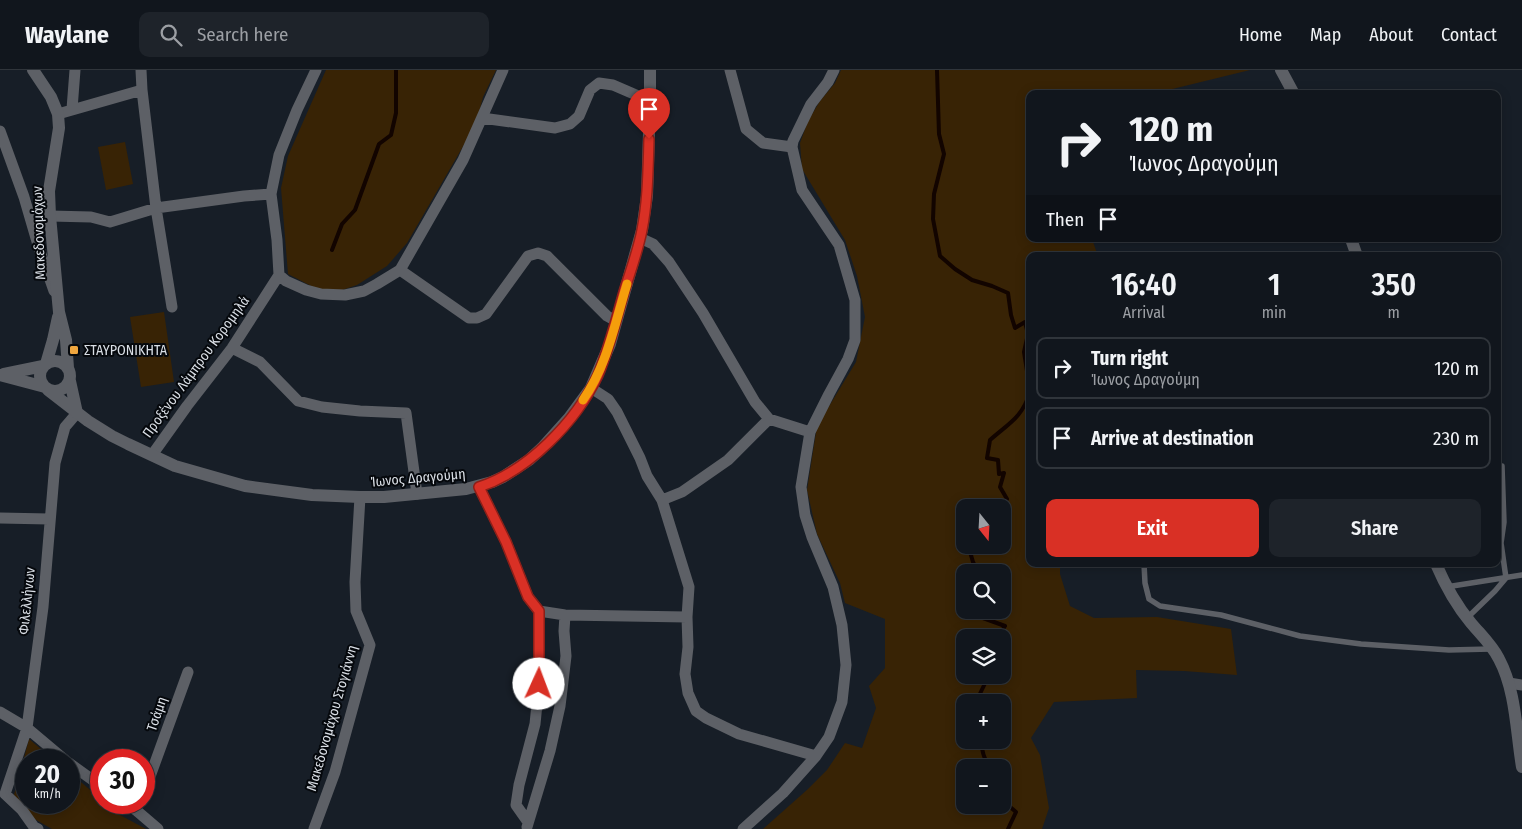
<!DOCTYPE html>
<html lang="en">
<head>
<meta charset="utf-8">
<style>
	:root { --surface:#11161d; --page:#1e232a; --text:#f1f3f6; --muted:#9c9fa4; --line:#30353b; --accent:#d93025 }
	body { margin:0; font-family:"Fira Sans Condensed",sans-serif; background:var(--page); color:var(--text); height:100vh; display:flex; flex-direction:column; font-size:19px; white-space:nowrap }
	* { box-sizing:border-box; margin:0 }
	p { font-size:16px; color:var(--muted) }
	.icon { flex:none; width:28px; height:28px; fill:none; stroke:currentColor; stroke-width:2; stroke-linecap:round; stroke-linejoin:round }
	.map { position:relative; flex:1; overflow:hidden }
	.details { position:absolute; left:1026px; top:182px; width:475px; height:315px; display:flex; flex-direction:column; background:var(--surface); border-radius:10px; box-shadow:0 2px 12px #0003,0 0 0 1px var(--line) }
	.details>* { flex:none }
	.banner { position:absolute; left:1026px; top:20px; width:475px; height:152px; border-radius:10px; box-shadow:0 2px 12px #0003,0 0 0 1px var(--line); background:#11161d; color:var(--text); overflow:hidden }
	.needle { width:32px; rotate:162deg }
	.tools { position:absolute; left:956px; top:429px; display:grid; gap:10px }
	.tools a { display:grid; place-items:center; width:55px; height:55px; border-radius:10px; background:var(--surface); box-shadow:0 2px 12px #0003,0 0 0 1px var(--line); font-size:25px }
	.speed { position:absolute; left:15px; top:679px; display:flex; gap:10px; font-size:25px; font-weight:700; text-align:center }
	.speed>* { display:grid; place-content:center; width:65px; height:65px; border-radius:50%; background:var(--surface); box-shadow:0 2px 12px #0003,0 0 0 1px var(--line); line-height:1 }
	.speed small { font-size:12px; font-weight:400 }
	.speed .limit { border:8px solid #d22; background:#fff; color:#111 }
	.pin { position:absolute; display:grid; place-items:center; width:42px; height:42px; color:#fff; margin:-51px -21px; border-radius:50% 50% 50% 0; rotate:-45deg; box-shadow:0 0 5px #0007 }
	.pin .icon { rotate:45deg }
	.me { position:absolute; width:55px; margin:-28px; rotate:2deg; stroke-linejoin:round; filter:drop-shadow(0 0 4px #0008) }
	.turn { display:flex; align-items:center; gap:18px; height:105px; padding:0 20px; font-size:22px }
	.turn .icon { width:65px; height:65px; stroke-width:2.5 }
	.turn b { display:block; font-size:35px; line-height:42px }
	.then { display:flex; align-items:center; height:48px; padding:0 20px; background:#0003; gap:10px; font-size:19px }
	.eta { display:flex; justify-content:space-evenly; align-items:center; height:85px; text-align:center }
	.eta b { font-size:30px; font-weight:600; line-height:35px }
	.action { display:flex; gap:10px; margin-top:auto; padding:10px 20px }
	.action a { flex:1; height:58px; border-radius:10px; background:var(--accent); color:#fff; font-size:20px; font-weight:600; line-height:58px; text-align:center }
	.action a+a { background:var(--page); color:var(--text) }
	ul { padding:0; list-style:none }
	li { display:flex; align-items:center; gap:15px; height:62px; margin:0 10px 8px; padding:0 10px; border:2px solid var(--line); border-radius:10px }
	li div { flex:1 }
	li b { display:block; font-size:19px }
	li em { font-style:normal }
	header { display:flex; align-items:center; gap:30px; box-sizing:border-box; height:70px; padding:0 25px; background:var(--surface); border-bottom:1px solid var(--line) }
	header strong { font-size:24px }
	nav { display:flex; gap:28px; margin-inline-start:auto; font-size:18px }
	.search { width:350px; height:45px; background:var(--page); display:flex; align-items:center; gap:12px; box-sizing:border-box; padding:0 18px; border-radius:10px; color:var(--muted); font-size:19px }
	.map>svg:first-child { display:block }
	.green { fill:#382305; fill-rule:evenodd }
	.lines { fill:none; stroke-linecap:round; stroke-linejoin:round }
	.stream { stroke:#120400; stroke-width:4 }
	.service { stroke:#5d6066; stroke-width:5.5 }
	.minor { stroke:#5d6066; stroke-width:11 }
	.tertiary { stroke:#5d6066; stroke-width:12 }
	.route-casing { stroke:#8d1f18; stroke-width:12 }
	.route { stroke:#d93025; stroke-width:9 }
	.slow { stroke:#f59e0b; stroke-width:9 }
	.poi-dot { fill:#f0a63e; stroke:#05080c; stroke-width:2 }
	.labels { text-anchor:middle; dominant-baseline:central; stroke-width:4; stroke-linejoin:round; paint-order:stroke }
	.street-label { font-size:14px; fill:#d9dee5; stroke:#05080c }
	.poi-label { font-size:14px; fill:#d9dee5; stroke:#05080c; text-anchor:start }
</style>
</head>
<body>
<header>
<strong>Waylane</strong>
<div class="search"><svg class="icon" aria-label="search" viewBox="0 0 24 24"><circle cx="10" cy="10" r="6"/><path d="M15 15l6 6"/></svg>Search here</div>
<nav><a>Home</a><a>Map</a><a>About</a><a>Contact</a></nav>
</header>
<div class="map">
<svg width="1522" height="759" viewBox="0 0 1522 759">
	<rect width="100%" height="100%" fill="#171e27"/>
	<!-- green -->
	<path class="green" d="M326,0H496L483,27L476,54L407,173L387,196L357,215L339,221L319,220L288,204L281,118L288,86Z
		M841,0H1250L1152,24H1030V169H1092L1098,186H1030V494H1060V504L1070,536L1094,548L1157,547L1231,559L1237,605L1184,601L1136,600L1137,628L1054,632L1031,668L1040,685L1049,738L1042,759H763L808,719L827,700L845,673L862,678L876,638L869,616L885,598V549L845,533L840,513L817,464L807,420L817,356L856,292L865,247L857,206L845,170L802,99L800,73L808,51L820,31L835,13ZM965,438H1002V475H965ZM965,502H1002V540H965ZM965,568H1002V605H965ZM965,632H1002V670H965ZM965,698H1002V735H965Z
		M125,72L133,114L106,120L98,77Z
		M164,242L174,312L141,317L130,247Z
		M29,669L54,690H26V732H69V702L101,729V732L105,733L120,745L146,759H52L31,747L14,725Z"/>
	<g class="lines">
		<!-- stream -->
		<path class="stream" d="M937,0L939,64L944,84L934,124L933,149L940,186L955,199L972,210L992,216L1008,223L1011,245L1015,258L1025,252L1028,264L1024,282L1030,320
			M332,180L342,154L355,140L379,74L391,65L396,43V0
			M999,438L1007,429L1000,417L1004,403L999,404L998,390L987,388L990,370C1009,353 1022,348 1030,322
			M968,475L973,492L978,502
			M987,540L983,548L1005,556L997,568
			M976,632L989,605
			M982,670C981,680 984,689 990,698
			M1002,735L1009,736L1016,742L1008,759"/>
		<!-- service -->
		<path class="service" d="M1144,494L1145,513L1149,529L1160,536L1221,545L1300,566L1361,574L1449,580L1491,579
			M1446,517L1522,505
			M1467,548L1495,521L1506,508L1501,473L1504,452L1502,396"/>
		<!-- minor -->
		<path class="minor" d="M141,0L142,20L156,138L172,237
			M730,0L746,59L763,73L792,77
			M72,39L75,0
			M58,44L142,20
			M482,48L555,58L570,54L579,46L590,20L599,13L613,15L650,31
			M0,61L24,127L38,175L54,221
			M50,146L91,147L110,152L156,138L244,126L271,124
			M640,168L653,174L669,192L703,243L755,332L769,349L810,362
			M400,200L469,248H477L486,244L528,186L538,183L547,186L607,246L616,251
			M279,205L286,211L306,220L321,224L345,225L364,221L377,214L400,200L463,90L503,0
			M232,278L260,292L298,331L322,337L360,341L406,343L417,424
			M591,318L608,329L617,342L640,388L647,406L662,430L689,517L687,547L688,577L685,604L688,623L696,641L706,648L739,664L816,686
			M152,385L187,336L232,278L279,205L277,170L271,124L279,85L297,40L316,0
			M479,417L506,472L528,527L539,541V614L535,654L519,715L516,735L528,752
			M662,430L682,422L728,390L769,349
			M0,448L49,449
			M539,541L565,545L687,547
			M1509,613L1522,615
			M0,642L27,658L65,690
			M69,693L101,716
			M144,723L188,602
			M124,732L137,741L158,759
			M527,757L550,681L560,636L566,586L564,561L565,545
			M38,759L34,757L22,740L5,724L27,658L43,537L55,393L65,357L77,343
			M314,759L335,702L370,575L356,541L355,512L360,427
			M743,759L783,723L816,686L829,667L842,632L846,595L842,555L833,517L812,467L805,445L801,417L810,362L829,324L848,289L855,270V230L839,175L802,120L792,77L793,71L811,34L828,12L834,0"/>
		<!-- tertiary -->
		<path class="tertiary" d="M33,0L51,27L58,44L59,58L49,121L50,146L59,242L66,270L68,298
			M1281,0L1294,24
			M1351,169L1357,186
			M40 306a15 15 0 1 1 30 0a15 15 0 1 1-30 0Z
			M46,294L53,270L58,247
			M4,304L43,296
			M0,305L45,317
			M70,311L77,343
			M48,320L88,351L112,366L128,374L175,396L245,416L312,425L360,427H384L466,419L492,412L503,407L529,390L542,378L569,348L591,318L610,274L642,160L647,126L650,31V0
			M1436,494C1445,515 1456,535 1471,553C1481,565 1492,575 1499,589C1516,621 1516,661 1522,697"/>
	</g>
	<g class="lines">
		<!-- route casing -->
		<g class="route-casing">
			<path id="route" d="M539,614V541L528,527L506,472L479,417C528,401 576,352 598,305C609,279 616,250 624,222C630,202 638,181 642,160C648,130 648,99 649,69"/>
		</g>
		<!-- route -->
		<use href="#route" class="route"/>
		<!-- slow -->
		<path class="slow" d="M583,330C607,296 615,253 627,214"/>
	</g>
	<!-- markers -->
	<rect class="poi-dot" x="69" y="275" width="10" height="10" rx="2.5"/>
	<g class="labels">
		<!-- street labels -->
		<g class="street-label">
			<text transform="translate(39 163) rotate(-92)">Μακεδονομάχων</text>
			<text transform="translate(196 297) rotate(-54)">Προξένου Λάμπρου Κορομηλά</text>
			<text transform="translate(418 408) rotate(-5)">Ίωνος Δραγούμη</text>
			<text transform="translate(27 531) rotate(-84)">Φιλελλήνων</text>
			<text transform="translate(157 644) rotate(-71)">Τσάμη</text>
			<text transform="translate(332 648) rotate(-74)">Μακεδονομάχου Στογιάννη</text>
		</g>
		<!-- poi labels -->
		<g class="poi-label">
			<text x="84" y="280">ΣΤΑΥΡΟΝΙΚΗΤΑ</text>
		</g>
	</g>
</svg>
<div class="tools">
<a><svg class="needle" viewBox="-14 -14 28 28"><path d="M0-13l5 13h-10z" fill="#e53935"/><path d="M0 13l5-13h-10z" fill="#9c9fa4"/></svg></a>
<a><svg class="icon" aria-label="search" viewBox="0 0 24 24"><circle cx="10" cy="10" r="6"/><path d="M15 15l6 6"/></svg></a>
<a><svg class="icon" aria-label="layers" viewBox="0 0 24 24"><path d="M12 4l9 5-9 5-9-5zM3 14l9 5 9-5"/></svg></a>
<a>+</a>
<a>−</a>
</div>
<div class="speed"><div>20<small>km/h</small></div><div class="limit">30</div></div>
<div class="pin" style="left:649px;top:69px;background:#d93025"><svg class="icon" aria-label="arrive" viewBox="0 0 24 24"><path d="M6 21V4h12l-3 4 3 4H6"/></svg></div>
<svg class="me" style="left:539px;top:614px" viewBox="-20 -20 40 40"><circle r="19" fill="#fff"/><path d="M0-13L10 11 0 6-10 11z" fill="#d93025"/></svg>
<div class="banner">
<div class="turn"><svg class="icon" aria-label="right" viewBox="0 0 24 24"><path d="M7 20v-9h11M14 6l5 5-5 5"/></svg><div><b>120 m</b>Ίωνος Δραγούμη</div></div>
<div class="then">Then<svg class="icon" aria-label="arrive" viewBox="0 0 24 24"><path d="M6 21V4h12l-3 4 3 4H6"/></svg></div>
</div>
<section class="details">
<div class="eta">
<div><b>16:40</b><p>Arrival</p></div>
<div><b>1</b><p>min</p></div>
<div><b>350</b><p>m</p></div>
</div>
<ul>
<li><svg class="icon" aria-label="right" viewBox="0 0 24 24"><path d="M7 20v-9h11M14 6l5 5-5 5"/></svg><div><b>Turn right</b><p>Ίωνος Δραγούμη</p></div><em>120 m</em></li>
<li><svg class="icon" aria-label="arrive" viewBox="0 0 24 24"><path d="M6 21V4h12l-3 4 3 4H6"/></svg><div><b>Arrive at destination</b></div><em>230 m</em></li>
</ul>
<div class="action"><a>Exit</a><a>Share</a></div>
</section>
</div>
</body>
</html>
